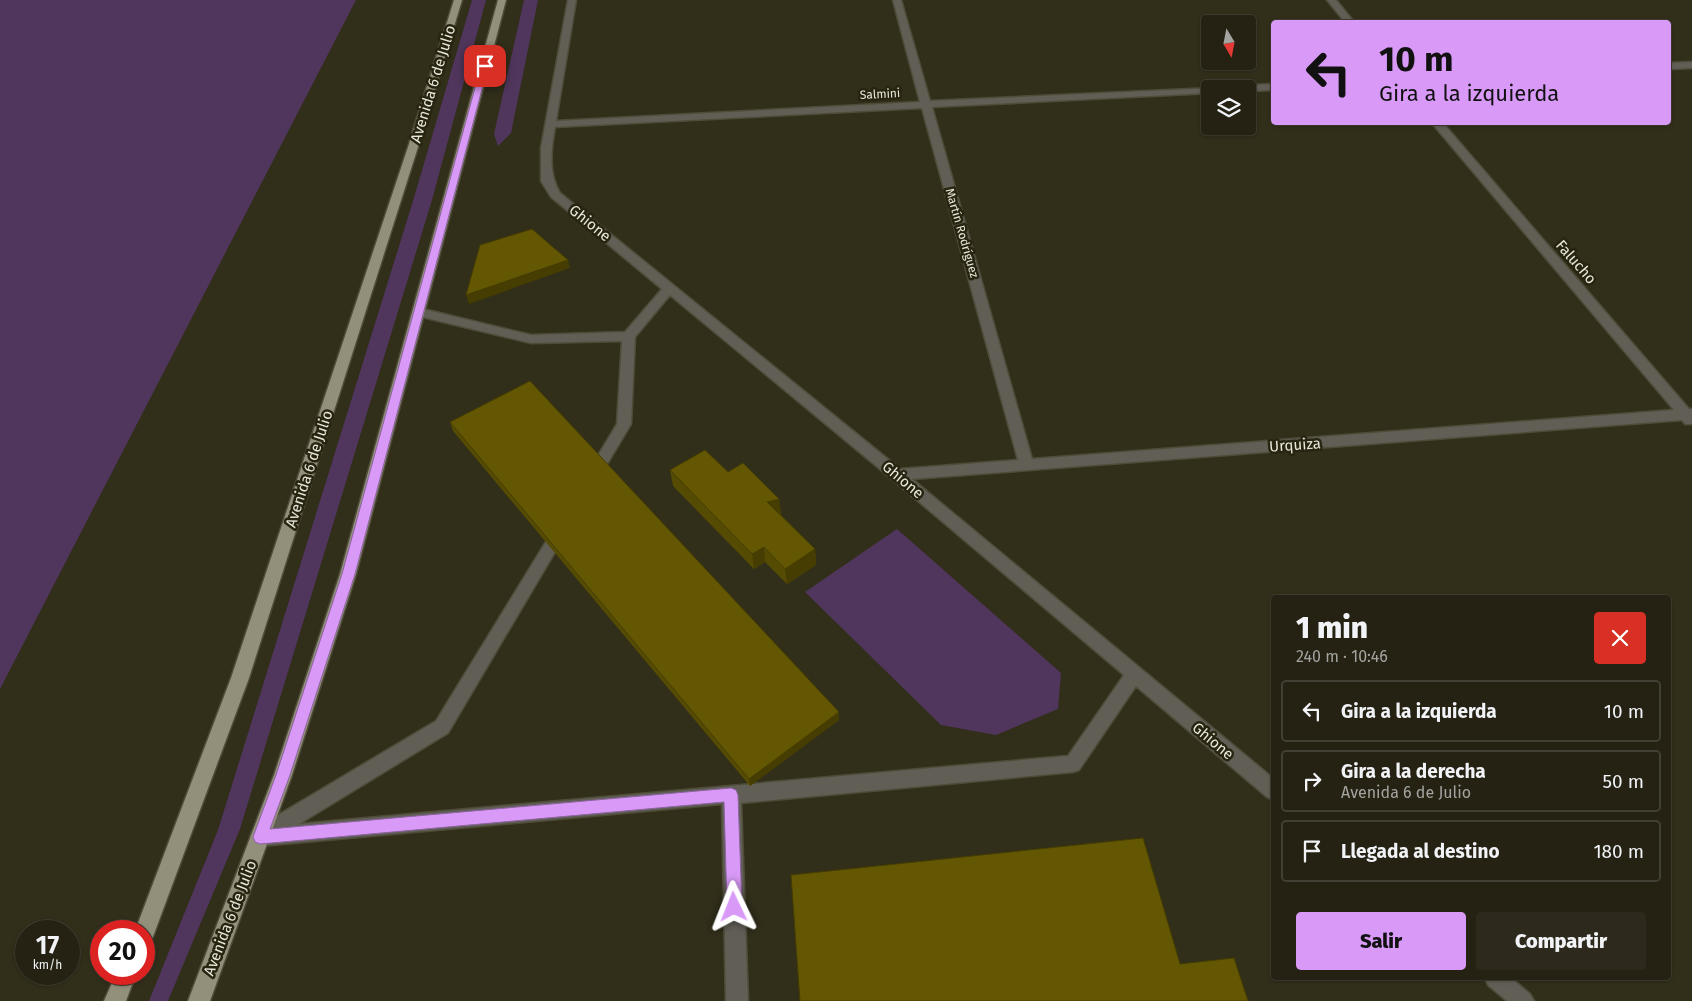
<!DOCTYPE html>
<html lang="es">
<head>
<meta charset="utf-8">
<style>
	:root { --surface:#252214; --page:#2d2a1d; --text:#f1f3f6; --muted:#a3a4a0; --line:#423f34; --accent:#d99af7 }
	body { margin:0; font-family:"Fira Sans",sans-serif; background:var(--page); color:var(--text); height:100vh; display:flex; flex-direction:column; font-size:19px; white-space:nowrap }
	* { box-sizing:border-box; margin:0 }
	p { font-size:16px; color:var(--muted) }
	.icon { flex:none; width:28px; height:28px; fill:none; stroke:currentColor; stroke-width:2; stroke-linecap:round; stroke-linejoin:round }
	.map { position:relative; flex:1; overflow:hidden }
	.sheet { position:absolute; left:1271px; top:595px; width:400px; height:385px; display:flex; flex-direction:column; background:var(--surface); border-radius:5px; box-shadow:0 1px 4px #0004,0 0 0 1px var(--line) }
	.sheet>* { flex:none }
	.hud { position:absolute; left:1271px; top:20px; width:400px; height:105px; border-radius:5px; box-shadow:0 1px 4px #0004,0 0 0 1px var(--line); background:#d99af7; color:#111; overflow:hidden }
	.needle { width:32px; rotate:170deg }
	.controls { position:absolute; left:1201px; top:15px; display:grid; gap:10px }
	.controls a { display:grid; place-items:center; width:55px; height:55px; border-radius:5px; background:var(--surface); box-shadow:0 1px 4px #0004,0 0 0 1px var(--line); font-size:25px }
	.speed { position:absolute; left:15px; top:920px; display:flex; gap:10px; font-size:25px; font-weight:700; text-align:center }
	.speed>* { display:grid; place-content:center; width:65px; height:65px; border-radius:50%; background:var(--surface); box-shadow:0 1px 4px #0004,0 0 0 1px var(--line); line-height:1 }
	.speed small { font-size:12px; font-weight:400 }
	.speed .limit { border:8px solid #d22; background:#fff; color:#111 }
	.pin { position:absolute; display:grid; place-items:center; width:42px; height:42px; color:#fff; margin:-21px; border-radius:10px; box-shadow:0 2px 8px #0006 }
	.me { position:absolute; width:55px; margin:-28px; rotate:358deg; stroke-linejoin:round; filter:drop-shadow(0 0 4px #0008) }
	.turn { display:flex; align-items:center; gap:18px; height:105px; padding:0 25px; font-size:22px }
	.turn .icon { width:65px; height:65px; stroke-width:2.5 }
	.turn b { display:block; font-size:35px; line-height:42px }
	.round { display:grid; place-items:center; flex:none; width:52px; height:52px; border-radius:5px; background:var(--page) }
	.headline { display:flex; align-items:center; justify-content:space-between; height:85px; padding:0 25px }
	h1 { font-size:30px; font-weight:800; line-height:38px }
	.primary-button { display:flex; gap:10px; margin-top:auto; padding:10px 25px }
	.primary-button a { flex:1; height:58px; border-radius:5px; background:var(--accent); color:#111; font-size:20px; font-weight:800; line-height:58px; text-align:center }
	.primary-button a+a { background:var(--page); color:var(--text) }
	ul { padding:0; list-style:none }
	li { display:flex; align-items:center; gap:15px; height:62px; margin:0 10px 8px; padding:0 15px; border:2px solid var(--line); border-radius:5px }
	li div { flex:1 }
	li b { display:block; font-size:19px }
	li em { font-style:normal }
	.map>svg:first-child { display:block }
	.green { fill:#50365c }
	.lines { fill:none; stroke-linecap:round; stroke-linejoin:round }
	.minor-casing { stroke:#4e4c39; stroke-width:3 }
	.major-casing { stroke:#4e4c39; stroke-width:3 }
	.minor { fill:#605e55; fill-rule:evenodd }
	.major { fill:#928f7b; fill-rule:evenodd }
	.wall { fill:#564b03 }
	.shaded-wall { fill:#463d02 }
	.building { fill:#645703; stroke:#463d02 }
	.route { fill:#d99af7; stroke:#8d64a1 }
	.labels { text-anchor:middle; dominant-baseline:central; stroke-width:5; stroke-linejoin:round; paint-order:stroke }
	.far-street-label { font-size:12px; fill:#e9e7db; stroke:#272410 }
	.street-label { font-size:15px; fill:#e9e7db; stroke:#272410 }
</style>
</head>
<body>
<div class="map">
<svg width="1692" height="1001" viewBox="0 0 1692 1001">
	<rect width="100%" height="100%" fill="#312e1a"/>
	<!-- green -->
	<path class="green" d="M0,0H356L0,689Z
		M472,0H486L432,200L240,829L168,1001H149L218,830L413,201Z
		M524,0H538L511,133L498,146L494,134Z
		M897,529L1061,673L1058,709L996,735L941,725L805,592Z"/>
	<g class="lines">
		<!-- minor casing -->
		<g class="minor-casing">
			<path id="minor" d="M568,0H576L556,121L920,102L893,0H901L930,101L1214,88L1210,89V93L932,107L1032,459L1674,410L1431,122H1442L1689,409H1692V424H1685L1682,420L912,479L1274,779V800L1267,797L1136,686L1079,770L1073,772L741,803L748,1001H726L722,804L260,846L253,844L250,837L253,830L436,721L555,527L560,525L565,527L568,531L565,535L448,733L299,824L1068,756L1124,675L892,479L670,295L635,337L631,424L597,481L592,483L587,481L585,477L617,424L622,341L531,343L414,315L413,312L414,309L419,308L531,335L625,332L662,289L551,197L541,181V148ZM922,108L1018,460L900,469L560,193C548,173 551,149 555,127Z
				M1327,0H1336L1354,22H1345Z
				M1692,62V68L1669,69V63Z
				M1274,84V90L1248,91V89H1231L1236,86Z
				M1485,978H1511L1530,994L1534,1001H1507L1488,985Z"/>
		</g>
		<!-- major casing -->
		<g class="major-casing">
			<path id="major" d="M454,0H462L418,147L249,678L154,934L151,941L144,944V931H135L231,678L408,147Z
				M498,0H506L356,574L292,775L210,1001H188L274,775L340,574Z
				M116,974H136L126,1001H104Z"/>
		</g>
		<!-- minor -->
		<use href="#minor" class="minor"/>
		<!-- major -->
		<use href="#major" class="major"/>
	</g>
	<!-- wall -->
	<path class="wall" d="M450,422L839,712V720L750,786L453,431Z
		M670,470L779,499L781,515L815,549L816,565L787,584L765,562L754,569L673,486Z"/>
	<!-- shaded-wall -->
	<path class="shaded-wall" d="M568,260L570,268L469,304L466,295Z
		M779,499L781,515L767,502Z
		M764,547L765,562L754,569L752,554Z
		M815,549L816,565L787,584L785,569Z
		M839,712V720L750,786L749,779Z"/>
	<!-- building -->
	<path class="building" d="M532,229L568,260L466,295L480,245Z
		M530,381L839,712L749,779L450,422Z
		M705,450L728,472L743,463L779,499L767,502L815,549L785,569L764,547L752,554L670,470Z
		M1143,838L1180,964L1234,958L1248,1001H800L791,875Z"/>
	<!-- route -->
	<path class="route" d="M485,63L488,66L355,574L290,775L270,829L731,788L736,790L738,795L742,907L739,913L734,915L729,913L727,907L724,802L260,844L255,842L253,837L276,775L342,574L481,66Z"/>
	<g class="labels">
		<!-- far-street labels -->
		<g class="far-street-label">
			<text transform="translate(880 94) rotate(-3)">Salmini</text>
			<text transform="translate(962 233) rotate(74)">Martín Rodríguez</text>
		</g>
		<!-- street labels -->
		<g class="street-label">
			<text transform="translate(433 84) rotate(-73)">Avenida 6 de Julio</text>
			<text transform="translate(590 223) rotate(39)">Ghione</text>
			<text transform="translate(1576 262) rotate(49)">Falucho</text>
			<text transform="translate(1295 445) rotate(-4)">Urquiza</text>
			<text transform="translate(309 469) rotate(-72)">Avenida 6 de Julio</text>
			<text transform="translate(903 480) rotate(40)">Ghione</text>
			<text transform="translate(1213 741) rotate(40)">Ghione</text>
			<text transform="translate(230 918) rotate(-69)">Avenida 6 de Julio</text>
		</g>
	</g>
</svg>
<div class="controls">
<a><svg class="needle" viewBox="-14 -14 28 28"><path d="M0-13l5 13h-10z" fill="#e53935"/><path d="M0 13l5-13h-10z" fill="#a3a4a0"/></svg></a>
<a><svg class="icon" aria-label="layers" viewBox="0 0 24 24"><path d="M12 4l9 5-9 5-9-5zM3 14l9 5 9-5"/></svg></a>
</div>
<div class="speed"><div>17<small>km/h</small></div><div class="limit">20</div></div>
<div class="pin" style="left:485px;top:66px;background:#d93025"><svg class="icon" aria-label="arrive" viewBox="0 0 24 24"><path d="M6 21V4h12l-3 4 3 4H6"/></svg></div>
<svg class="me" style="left:734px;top:907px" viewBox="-20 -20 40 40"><path d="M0-17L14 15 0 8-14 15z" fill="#d99af7" stroke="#fff" stroke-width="4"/></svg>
<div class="hud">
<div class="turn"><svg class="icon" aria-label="left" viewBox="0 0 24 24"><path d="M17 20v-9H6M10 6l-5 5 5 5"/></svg><div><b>10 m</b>Gira a la izquierda</div></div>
</div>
<section class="sheet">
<div class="headline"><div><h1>1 min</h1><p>240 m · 10:46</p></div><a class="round" style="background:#d93025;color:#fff"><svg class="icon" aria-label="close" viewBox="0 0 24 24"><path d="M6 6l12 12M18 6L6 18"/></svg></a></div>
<ul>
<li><svg class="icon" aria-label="left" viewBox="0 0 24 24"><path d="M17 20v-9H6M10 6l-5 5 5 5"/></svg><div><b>Gira a la izquierda</b></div><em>10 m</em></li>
<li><svg class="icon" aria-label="right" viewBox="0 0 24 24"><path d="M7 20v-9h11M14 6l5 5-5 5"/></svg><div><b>Gira a la derecha</b><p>Avenida 6 de Julio</p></div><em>50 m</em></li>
<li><svg class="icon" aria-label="arrive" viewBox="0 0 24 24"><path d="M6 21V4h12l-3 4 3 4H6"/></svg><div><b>Llegada al destino</b></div><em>180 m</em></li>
</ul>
<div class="primary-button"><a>Salir</a><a>Compartir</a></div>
</section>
</div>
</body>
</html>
